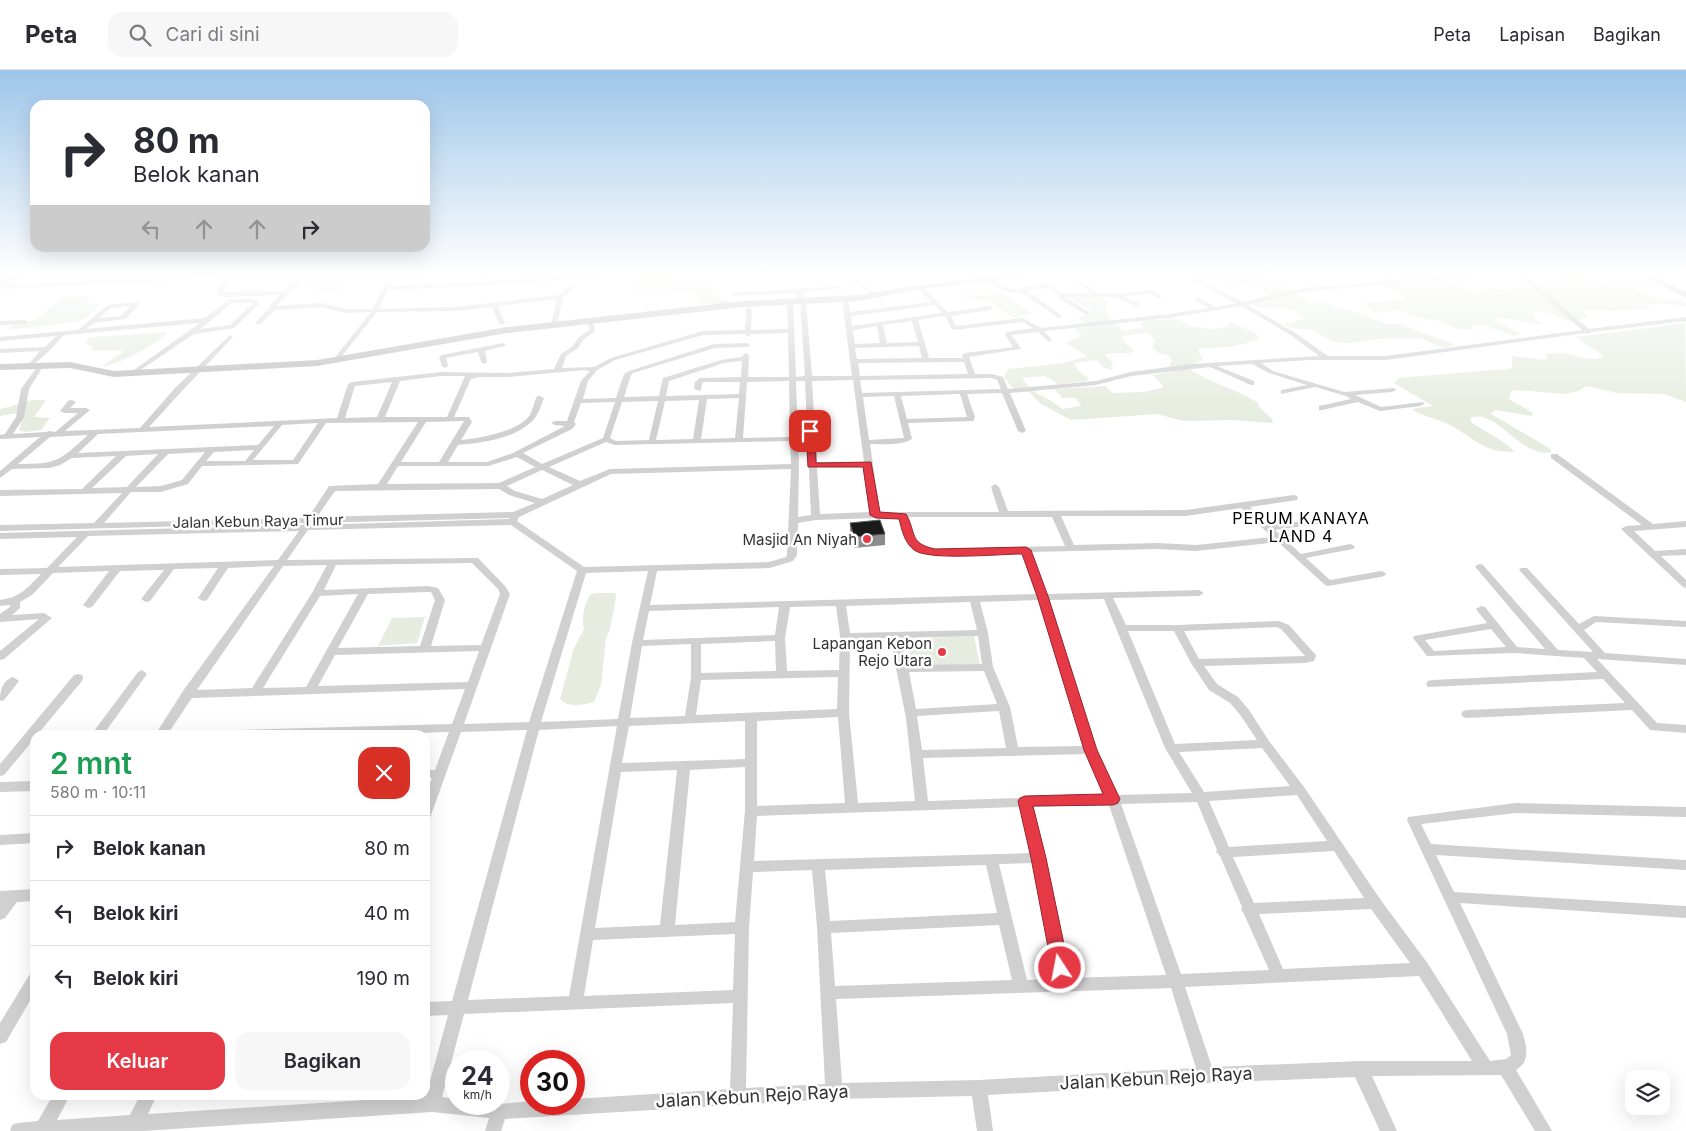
<!DOCTYPE html>
<html lang="id">
<head>
<meta charset="utf-8">
<style>
	:root { --surface:#fff; --page:#f7f7f7; --text:#2b2b33; --muted:#7c7c81; --line:#e1e1e2; --accent:#e63946 }
	body { margin:0; font-family:Inter,sans-serif; background:var(--page); color:var(--text); height:100vh; display:flex; flex-direction:column; font-size:19px; white-space:nowrap }
	* { box-sizing:border-box; margin:0 }
	p { font-size:16px; color:var(--muted) }
	.icon { flex:none; width:28px; height:28px; fill:none; stroke:currentColor; stroke-width:2; stroke-linecap:round; stroke-linejoin:round }
	.map { position:relative; flex:1; overflow:hidden }
	.side { position:absolute; left:30px; top:660px; width:400px; height:370px; display:flex; flex-direction:column; background:var(--surface); border-radius:15px; box-shadow:0 5px 20px #0002 }
	.side>* { flex:none }
	.guide { position:absolute; left:30px; top:30px; width:400px; height:152px; border-radius:15px; box-shadow:0 5px 20px #0002; background:#fff; color:var(--text); overflow:hidden }
	.buttons { position:absolute; left:1625px; top:1000px; display:grid; gap:10px }
	.buttons a { display:grid; place-items:center; width:45px; height:45px; border-radius:10px; background:var(--surface); box-shadow:0 5px 20px #0002; font-size:25px }
	.speed { position:absolute; left:445px; top:980px; display:flex; gap:10px; font-size:25px; font-weight:700; text-align:center }
	.speed>* { display:grid; place-content:center; width:65px; height:65px; border-radius:50%; background:var(--surface); box-shadow:0 5px 20px #0002; line-height:1 }
	.speed small { font-size:12px; font-weight:400 }
	.speed .limit { border:8px solid #d22; background:#fff; color:#111 }
	.pin { position:absolute; display:grid; place-items:center; width:42px; height:42px; color:#fff; margin:-21px; border-radius:10px; box-shadow:0 2px 8px #0006 }
	.me { position:absolute; width:55px; margin:-28px; rotate:349deg; stroke-linejoin:round; filter:drop-shadow(0 0 4px #0008) }
	.turn { display:flex; align-items:center; gap:18px; height:105px; padding:0 20px; font-size:22px }
	.turn .icon { width:65px; height:65px; stroke-width:2.5 }
	.turn b { display:block; font-size:35px; line-height:42px }
	.lanes { display:flex; align-items:center; height:48px; padding:0 20px; background:#0003; justify-content:center; gap:25px; direction:ltr }
	.lanes .off { opacity:.35 }
	.round { display:grid; place-items:center; flex:none; width:52px; height:52px; border-radius:15px; background:var(--page) }
	.head { display:flex; align-items:center; justify-content:space-between; height:85px; padding:0 20px }
	h1 { font-size:30px; font-weight:600; line-height:38px; color:#1e9e55 }
	.cta { display:flex; gap:10px; margin-top:auto; padding:10px 20px }
	.cta a { flex:1; height:58px; border-radius:15px; background:var(--accent); color:#fff; font-size:20px; font-weight:600; line-height:58px; text-align:center }
	.cta a+a { background:var(--page); color:var(--text) }
	ul { padding:0; list-style:none }
	li { display:flex; align-items:center; gap:15px; height:65px; padding:0 20px; border-top:1px solid var(--line) }
	li div { flex:1 }
	li b { display:block; font-size:19px }
	li em { font-style:normal }
	header { display:flex; align-items:center; gap:30px; box-sizing:border-box; height:70px; padding:0 25px; background:var(--surface); border-bottom:1px solid var(--line) }
	header strong { font-size:24px }
	nav { display:flex; gap:28px; margin-inline-start:auto; font-size:18px }
	.search { width:350px; height:45px; background:var(--page); display:flex; align-items:center; gap:12px; box-sizing:border-box; padding:0 18px; border-radius:15px; color:var(--muted); font-size:19px }
	.map>svg:first-child { display:block }
	.green { fill:#e6ecdf; fill-rule:evenodd }
	.lines { fill:none; stroke-linecap:round; stroke-linejoin:round }
	.street { fill:#d0d0d0; fill-rule:evenodd }
	.secondary { fill:#bdbdbd; fill-rule:evenodd }
	.wall { fill:#8c8c8c }
	.building { fill:#1a1a1a; stroke:#5f5f5f }
	.route { fill:#e63946; stroke:#96252e }
	.poi-dot { fill:#e63946; stroke:#fff; stroke-width:2 }
	.labels { text-anchor:middle; dominant-baseline:central; stroke-width:5; stroke-linejoin:round; paint-order:stroke }
	.street-label { font-size:15px; fill:#333; stroke:#fff }
	.poi-label { font-size:15px; fill:#333; stroke:#fff; text-anchor:end }
	.neighbourhood-label { font-size:16px; letter-spacing:1px; fill:#000; stroke:#fff }
	.near-street-label { font-size:18px; fill:#333; stroke:#fff }
</style>
</head>
<body>
<header>
<strong>Peta</strong>
<div class="search"><svg class="icon" aria-label="search" viewBox="0 0 24 24"><circle cx="10" cy="10" r="6"/><path d="M15 15l6 6"/></svg>Cari di sini</div>
<nav><a>Peta</a><a>Lapisan</a><a>Bagikan</a></nav>
</header>
<div class="map">
<svg width="1686" height="1061" viewBox="0 0 1686 1061">
	<rect width="100%" height="100%" fill="#fff"/>
	<!-- green -->
	<path class="green" d="M359,202H366L340,215L338,220L330,223H318L319,216L314,214H304L305,211C323,205 342,211 359,202Z
		M655,202H669L674,209L680,212L688,209H707L708,214L712,217L711,221L714,226L735,233L703,235C699,231 695,224 690,222C684,220 678,222 672,219H630L639,212L635,205L637,204Z
		M1195,202H1245L1264,209H1281L1279,213L1281,215L1312,233H1328L1388,254H1402L1415,260L1456,275L1444,278L1420,268L1379,269L1347,273L1334,272L1311,260L1292,258L1283,254L1305,249C1288,229 1264,244 1252,234L1272,230L1261,218C1251,216 1240,214 1230,212C1217,210 1202,214 1192,203Z
		M1544,202H1577L1600,215L1623,216L1618,210L1639,213L1645,216L1636,218C1649,233 1670,225 1686,233V237L1669,234H1647L1651,238L1649,239C1635,239 1622,241 1609,241C1600,241 1592,239 1584,242L1587,246V248L1571,250L1573,253L1554,246L1553,244L1543,242H1528L1534,245V249L1544,254C1526,255 1510,245 1493,249L1520,264L1514,266L1483,254L1473,256L1471,260L1458,259L1440,251L1420,248L1397,240L1376,243L1369,239V237L1363,233C1378,231 1391,232 1405,229V226L1381,215L1440,209L1472,222L1491,218L1512,220L1517,217L1567,216L1564,212Z
		M965,224L977,226L1002,224L1033,244L1018,246L1020,249C1007,248 1000,236 988,232C980,228 976,234 966,227Z
		M91,226L86,233L100,235L86,248L76,252L8,260L12,255L36,250L63,227Z
		M1097,226L1106,230L1108,235L1106,238C1106,248 1116,254 1124,261L1142,258V251L1178,249L1190,256L1212,259L1226,257L1230,252L1256,263L1259,270L1231,277L1201,278L1198,280L1203,290L1186,296C1207,313 1236,318 1258,333L1259,337L1272,349L1273,353L1233,350L1184,351L1157,344L1071,350L1041,334L1029,322C1015,321 1011,318 1004,306L1008,299L1063,293L1087,286L1066,273L1081,266L1074,259L1086,256L1078,247L1088,246L1092,242L1071,228ZM1148,263L1155,270L1152,277L1158,283L1170,286L1172,291L1169,294L1171,302L1153,305L1163,316L1162,318L1143,322L1112,323L1106,316L1054,319L1061,326L1060,328H1076L1081,336L1062,339C1047,325 1035,328 1022,308L1045,306L1058,314L1087,311L1088,308L1078,300L1074,293L1097,290L1104,298L1112,300L1111,296L1113,294L1105,284C1114,282 1129,285 1135,281L1126,274L1121,266Z
		M1685,253L1686,332L1664,324L1618,323L1586,316L1579,321L1565,324L1518,320L1511,321L1509,329L1533,343L1532,346L1495,340L1491,344L1549,378L1552,382C1521,389 1496,337 1470,348L1472,353L1505,373L1515,382C1482,383 1474,367 1448,354C1435,348 1423,346 1411,339L1433,336L1394,313L1399,308L1506,299L1512,298V286L1545,290L1547,287L1546,284C1553,284 1561,283 1567,284C1580,286 1593,293 1604,286L1576,267Z
		M167,262C160,273 121,292 107,296L103,295L122,283V280L93,281L92,277L86,273L89,268L94,267Z
		M36,330H45V332L34,347L50,348L41,360L25,362L19,360L23,346L17,343L0,346V339C13,337 23,331 36,330Z
		M597,523H615L616,527L610,559L606,568L601,615L594,632C584,635 567,638 560,629L574,578L584,559C582,547 583,534 591,524Z
		M425,547L417,573L378,576L392,548Z
		M974,566L980,594L909,597L906,569Z"/>
	<g class="lines">
		<!-- street -->
		<path class="street" d="M230,202H248L235,205L222,222L282,221L301,207L303,208V210L276,236L322,233L346,239H373L391,202H397L390,216L476,212L483,202H489L482,212L619,202H640L637,204L478,216L388,220L379,239L456,237L559,225L571,215L576,216L563,228L557,255L554,257L551,255L557,229L498,236L505,253L502,255L499,253L492,237L456,241L377,242L337,292L335,293L332,291L333,290L371,242L346,243L322,237L275,240L260,254H256V252L270,237V235L279,225L225,227L217,224L218,218L228,205L167,211L0,219V215L167,207Z
			M1176,202H1183L1243,232L1303,218L1385,211L1369,202H1376L1393,210L1484,202H1501L1498,204L1303,222L1247,235L1294,262L1328,286H1386L1582,260L1515,202H1521L1589,259L1686,247V251L1592,262L1589,264L1586,263L1386,290H1310L1261,293L1273,301L1344,322L1395,318L1396,320L1392,322L1355,325L1381,337L1423,332L1424,334L1420,336L1380,341L1358,332L1322,340H1319V336L1351,329L1346,326L1315,317L1281,324V320L1307,315L1269,303L1252,294L1217,296L1254,311V315H1251L1210,297L1131,306L1096,315L1010,323L1026,361L1022,363L1018,361L1002,323L967,324L975,347L973,351L908,353L912,369C901,376 883,374 870,374L880,442H999L991,417L995,414L999,417L1008,441L1186,440L1294,425L1297,426L1298,428L1297,430L1250,437L1270,455L1327,448L1328,450L1327,452L1324,453L1275,460L1301,484L1350,474L1353,475L1355,477L1353,479L1306,488L1330,510L1381,501L1384,502L1386,504L1384,506L1381,507L1328,516L1325,515L1278,472L1196,481L1158,479L1031,482L1047,524L1199,520L1204,523L1199,526L1113,528L1126,555H1177L1279,551L1289,555L1315,584L1316,586L1314,591L1305,593L1204,596L1217,614L1238,627L1249,640L1269,671L1304,717L1380,829L1428,894L1490,991L1506,989L1511,985L1507,964L1407,750L1408,747L1516,733L1686,737V747L1516,743L1421,754L1431,774L1686,790V800L1436,785L1454,822L1686,836V848L1460,833L1523,964C1527,978 1530,992 1516,1000L1552,1061H1535L1501,1005L1372,1006L1397,1061H1380L1355,1007L1206,1013L988,1025L993,1061H977L972,1026L834,1029L505,1049L501,1061H485L489,1048L432,1042L144,1061H10L12,1055L18,1053L38,1051L53,1025H70L57,1050L130,1045L140,1025H157L148,1044L426,1026L448,945L425,946V932L452,931L527,660L461,662L431,745L430,748L425,750V728L432,708H425V700H435L449,662L352,665H199L201,662L205,661L452,654L465,619L192,628L167,665H155L183,621L274,496L228,498L207,530L203,531L198,528L218,498L174,499L150,531L146,532L141,529L164,500L120,501L92,537L88,538L83,535L109,501L53,503L32,525L20,532V538L12,545L44,543L52,548L4,589L0,590V581L39,549L0,552V544L10,537V535L0,536V530C21,527 27,518 41,504L0,505V499L47,498L77,467L0,469V463L303,455L304,453L0,461V455L94,453L122,423L0,426V420L82,419L116,386L72,388L60,395L50,398L12,399L0,408V401L40,367L0,369V365L5,364L16,347L21,319L39,294L44,295L29,319L24,347L13,364L46,362L50,361L55,362L78,343H64L60,341L69,330H72L76,332L70,338H86L90,340L65,361L140,358L175,318L230,265L233,267L232,268L181,322L149,357L337,348L348,314L352,312L441,302L508,303L554,299L561,284L573,276L578,268L589,260L588,250L593,251L595,261L583,270L578,278L566,286L562,298L594,297L611,288L703,261L745,260L746,239L749,237L752,239L751,260L788,259L787,232L790,230L793,232L796,307L805,306L800,231L796,223L730,226L729,225L732,223L839,216L840,217L837,219L802,222L806,231L812,306H852L842,229L845,227L848,229L850,242L931,232L917,217L920,215L948,242L990,236L993,238L990,240L951,246L956,256L1023,248L1041,258L1169,244L1208,238L1195,230V228L1197,227L1215,237L1236,233ZM935,235L942,243L852,256L851,246ZM1241,236L1289,264L1319,286L1191,294L1131,302L1096,311L1008,319L1003,307L992,304H975L969,287L1020,279L1021,278L1011,265L1038,262L1049,272L1052,270L1044,261L1169,248ZM945,246L952,259L954,260L1022,252L1033,258L1006,262L1005,265L1013,277L965,283L962,285L963,288H929L918,250ZM912,251L918,272L887,273L883,255ZM877,256L880,273L855,274L853,260ZM788,263L789,307H748L749,285L746,283L744,284L742,287L721,290L663,308L659,326L624,327L631,305L633,303L715,278L747,277L750,275L747,273L714,274L629,301L624,304L616,328L583,329L588,311L597,300L615,290L703,265L745,264L748,267L751,264ZM919,276L922,288L857,289L855,278ZM742,291L741,307L700,308L695,312L694,319L701,321L702,313L704,312H740L739,324L666,326L669,311L724,293ZM964,292L968,304L860,306L858,293ZM584,300L590,301L581,311L567,351H555L551,353L555,355L565,356L513,383L487,392H448L458,375C482,373 516,369 534,349C539,343 541,335 544,328L540,326H537C534,332 533,339 530,345C518,362 480,368 461,370L472,352L469,347H454L471,309L479,307H508ZM441,306H465L447,347H385L400,311ZM991,308L997,310L1001,319L862,323L860,310ZM853,310L864,392H817L812,311ZM789,311L790,367L743,368L747,312ZM796,311H805L811,445L798,447L799,396ZM392,312L377,347L345,348L355,316ZM960,324L967,347L907,349L901,326ZM894,326L904,368L869,370L863,327ZM739,328L735,368L701,369L707,329ZM699,330L693,369L656,370L665,331ZM658,331L649,370L616,371L610,368L622,332ZM615,332L603,368L542,394L523,383L572,359L576,354L574,352L581,333ZM464,351L439,392H401L426,352ZM418,352L378,414L329,416L308,448L104,453L131,422H161L188,414L202,396L298,394L326,353ZM318,353L293,390H253L282,355ZM274,356L258,375L78,383L98,364ZM88,365C59,391 58,394 18,394L50,367ZM790,371L791,394L610,399L580,411L549,397L606,372L615,375ZM254,380L245,391H206L214,382ZM205,382L182,410L161,416L136,417L168,384ZM158,384L127,417L92,418L126,386ZM517,387L535,397L499,413L387,414L398,396H488ZM817,397H865L871,442L820,444ZM791,399L787,485L786,487L769,492L584,497L517,451L519,447L611,404ZM542,400L573,415L542,429L515,421L507,416ZM499,419L509,425L535,433L513,442L317,447L335,421ZM1241,438L1272,467L1196,475L1158,473L1074,475L1061,446H1186ZM908,447H1052L1065,476L930,479L917,471ZM510,448L509,449L312,455L313,453ZM876,448H899C904,466 909,480 929,485L1022,482L1037,524L650,535L657,501L770,498L793,491L797,485L798,453L816,450ZM511,455L577,501L529,652L464,654L510,524L505,516L478,488L287,490L308,460ZM299,461L278,490L58,497L88,466ZM472,493L498,519L500,524L481,575L431,576L445,530L438,518L428,516L324,520L336,495ZM327,495L312,523L252,618L197,620L283,496ZM648,501L632,573L618,649L541,652L586,503ZM428,522H431L435,530L420,576L338,578L368,524ZM358,524L306,617L263,618L320,526ZM1104,529L1165,678L1192,723L1117,725L1097,680L1049,530ZM1039,530L1084,676L1018,677L1010,637L993,597L988,563L980,532ZM970,532L977,560L850,563L846,536ZM836,536L840,566L839,600L787,601L785,568L790,537ZM779,537L775,565L643,570L649,541ZM1277,557L1281,559L1305,586L1199,589L1184,561ZM1128,561H1174L1191,593L1209,620L1230,633L1241,646L1257,670L1175,674ZM978,566L982,594L907,595L900,568ZM890,568L906,648L915,731L858,733L849,643L850,569ZM775,571L776,601L701,603V574ZM691,574V607L685,646L630,648L642,576ZM479,581L468,612L318,616L335,585ZM984,601L997,634L916,639L909,602ZM838,607L837,639L696,645L701,610ZM999,641L1006,678L922,680L917,646ZM838,647L845,733L757,736V651ZM745,651V689L622,693L629,656ZM617,656L569,926L468,930L539,660ZM1262,678L1290,716L1204,722L1179,682ZM1087,684L1105,725L1029,728L1025,726L1020,728L928,731L923,688ZM745,697V741L735,852L675,855L690,700ZM677,700L660,855L595,858L621,702ZM1297,725L1327,771L1229,777L1209,731ZM1197,732L1217,780L1216,782L1220,786L1242,837L1241,839L1244,844L1269,900L1181,904L1121,734ZM1109,735L1166,905L1070,908L1046,788L1033,737ZM1020,737L1031,783L754,791L757,746ZM1334,781L1364,828L1254,833L1233,787ZM1033,793L1055,909L1027,910L999,794ZM986,795L997,843L830,851L825,800ZM812,800L817,857L825,1014L746,1018L749,858L753,802ZM1371,839L1410,893L1283,899L1259,844ZM999,855L1012,910L835,916L831,863ZM735,864L733,920L584,926L593,870ZM1419,906L1472,991H1360L1212,997L1185,917ZM1171,918L1196,998L979,1010L842,1013L836,929ZM733,933L730,1019L574,1029V1034H531V1031L499,1034H456V1029L442,1027L464,944Z
			M1269,202H1276L1283,206L1278,207Z
			M989,207L1013,219L1044,214L1051,216L1062,223H1091L1077,213L1076,212L1079,210L1098,223H1131L1149,219L1163,227L1158,228L1148,223L1123,227L1138,233L1139,234L1136,236L1115,227H1065L1089,242V244L1087,245L1060,229C1053,215 1039,218 1027,221L1061,245L1062,246L1059,248L1020,222L1013,223L1004,221L987,210V208Z
			M852,209H856L878,225L873,226L852,211Z
			M230,229H253L260,233L234,258L194,264L133,305L131,304V302L200,253L64,265L50,280L30,298L27,296L40,281L0,283V279L45,277L56,266L0,271V267L78,260L107,235L137,232L140,234L125,249L94,253L86,259L205,248ZM232,233H253L230,255L200,259ZM131,236L121,246L99,248L111,238Z
			M0,251L25,250L28,252L25,254L0,255Z
			M503,273L506,275L505,276L485,281L487,292L484,294L481,292L478,282L446,288L448,296L445,298L442,296L439,287L442,285Z
			M1551,384H1557L1653,454L1686,451V457L1634,461L1655,481L1686,479V485L1661,486L1686,510V518L1683,517L1621,459L1626,456L1642,455L1551,388Z
			M1480,494L1483,495L1558,580L1593,582L1521,502L1519,500L1521,498H1527L1579,554L1594,546L1686,551V557L1596,552L1584,560L1605,583L1686,589V595L1597,589L1657,653L1686,655V663L1650,660L1632,640L1467,648L1463,647L1461,644L1463,641L1467,640L1625,633L1603,609L1428,617L1426,614L1428,611L1432,610L1597,602L1584,588L1514,583L1427,586L1413,568L1414,566L1487,553L1476,539L1481,536L1485,537L1517,577L1545,579L1477,499L1475,497L1477,495ZM1491,559L1506,577L1434,581L1425,570Z
			M142,600L147,604L103,665H91L138,602Z
			M78,604L82,605L83,608L82,611L37,665H35V668L4,705L0,706V694L74,605Z
			M13,607L19,611L4,630L0,631C0,621 2,611 13,607Z
			M35,711V721L0,722V712Z
			M35,763V773L0,775V765Z
			M35,819V831L17,832L5,848L0,850V821Z
			M35,902V922L6,972L0,974V953L30,904Z"/>
		<!-- secondary -->
		<path class="secondary" d="M25,202H35L0,215V210Z
			M1028,202H1049L1045,204L920,219L859,231L743,237L507,263L317,296L114,307L70,298L0,300V294L70,292L114,301L317,290L507,257L743,231L859,225L920,215Z
			M1636,202H1645L1686,222V228Z"/>
	</g>
	<!-- wall -->
	<path class="wall" d="M850,453L885,464V475L854,478L850,464Z"/>
	<!-- building -->
	<path class="building" d="M880,450L885,464L854,467L850,453Z"/>
	<!-- sky -->
	<linearGradient id="sky" x2="0" y2="1"><stop stop-color="#9ec6ea"/><stop offset="0.58" stop-color="#fff"/><stop offset="1" stop-color="#fff" stop-opacity="0"/></linearGradient>
	<rect width="1686" height="350" fill="url(#sky)"/>
	<!-- route -->
	<path class="route" d="M810,358L815,361L816,393L871,392L880,442L906,444C917,463 908,473 935,479L1026,477L1031,480L1048,526L1097,680L1120,729L1118,733L1113,735L1033,736L1046,788L1069,898L1066,903L1060,905L1054,903L1052,898L1031,788L1018,731L1020,728L1025,726L1103,724L1084,680L1037,526L1022,484C1000,484 929,491 914,480C904,472 902,460 899,449L876,448L870,445L863,397H808L806,361Z"/>
	<!-- markers -->
	<g class="poi-dot">
		<circle cx="867" cy="469" r="5"/>
		<circle cx="942" cy="582" r="5"/>
	</g>
	<g class="labels">
		<!-- street labels -->
		<g class="street-label">
			<text transform="translate(258 451) rotate(-1)">Jalan Kebun Raya Timur</text>
		</g>
		<!-- poi labels -->
		<g class="poi-label">
			<text x="857" y="469">Masjid An Niyah</text>
			<text x="932" y="573">Lapangan Kebon<tspan x="932" dy="17">Rejo Utara</tspan></text>
		</g>
		<!-- neighbourhood labels -->
		<g class="neighbourhood-label">
			<text x="1301" y="448">PERUM KANAYA<tspan x="1301" dy="18">LAND 4</tspan></text>
		</g>
		<!-- near-street labels -->
		<g class="near-street-label">
			<text transform="translate(1156 1008) rotate(-3)">Jalan Kebun Rejo Raya</text>
			<text transform="translate(752 1026) rotate(-3)">Jalan Kebun Rejo Raya</text>
		</g>
	</g>
</svg>
<div class="buttons">
<a><svg class="icon" aria-label="layers" viewBox="0 0 24 24"><path d="M12 4l9 5-9 5-9-5zM3 14l9 5 9-5"/></svg></a>
</div>
<div class="speed"><div>24<small>km/h</small></div><div class="limit">30</div></div>
<div class="pin" style="left:810px;top:361px;background:#d93025"><svg class="icon" aria-label="arrive" viewBox="0 0 24 24"><path d="M6 21V4h12l-3 4 3 4H6"/></svg></div>
<svg class="me" style="left:1060px;top:898px" viewBox="-20 -20 40 40"><circle r="17" fill="#e63946" stroke="#fff" stroke-width="3"/><path d="M0-11L8 9 0 5-8 9z" fill="#fff"/></svg>
<div class="guide">
<div class="turn"><svg class="icon" aria-label="right" viewBox="0 0 24 24"><path d="M7 20v-9h11M14 6l5 5-5 5"/></svg><div><b>80 m</b>Belok kanan</div></div>
<div class="lanes"><svg class="icon off" aria-label="left" viewBox="0 0 24 24"><path d="M17 20v-9H6M10 6l-5 5 5 5"/></svg><svg class="icon off" aria-label="ahead" viewBox="0 0 24 24"><path d="M12 20V5M6 11l6-6 6 6"/></svg><svg class="icon off" aria-label="ahead" viewBox="0 0 24 24"><path d="M12 20V5M6 11l6-6 6 6"/></svg><svg class="icon" aria-label="right" viewBox="0 0 24 24"><path d="M7 20v-9h11M14 6l5 5-5 5"/></svg></div>
</div>
<section class="side">
<div class="head"><div><h1>2 mnt</h1><p>580 m · 10:11</p></div><a class="round" style="background:#d93025;color:#fff"><svg class="icon" aria-label="close" viewBox="0 0 24 24"><path d="M6 6l12 12M18 6L6 18"/></svg></a></div>
<ul>
<li><svg class="icon" aria-label="right" viewBox="0 0 24 24"><path d="M7 20v-9h11M14 6l5 5-5 5"/></svg><div><b>Belok kanan</b></div><em>80 m</em></li>
<li><svg class="icon" aria-label="left" viewBox="0 0 24 24"><path d="M17 20v-9H6M10 6l-5 5 5 5"/></svg><div><b>Belok kiri</b></div><em>40 m</em></li>
<li><svg class="icon" aria-label="left" viewBox="0 0 24 24"><path d="M17 20v-9H6M10 6l-5 5 5 5"/></svg><div><b>Belok kiri</b></div><em>190 m</em></li>
</ul>
<div class="cta"><a>Keluar</a><a>Bagikan</a></div>
</section>
</div>
</body>
</html>
